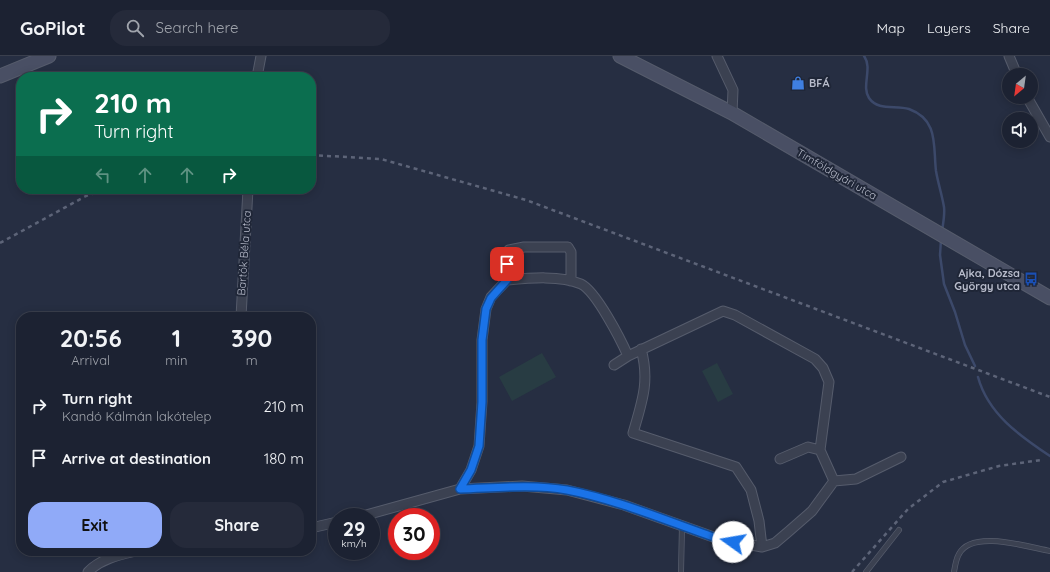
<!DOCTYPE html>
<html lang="en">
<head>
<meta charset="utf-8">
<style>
	:root { --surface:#1c2232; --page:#252a3a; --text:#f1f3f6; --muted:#a0a4ac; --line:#3a3f4d; --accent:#90aaf8 }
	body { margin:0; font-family:Quicksand,sans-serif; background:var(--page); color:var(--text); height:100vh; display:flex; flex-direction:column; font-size:15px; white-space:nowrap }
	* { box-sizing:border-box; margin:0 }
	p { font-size:13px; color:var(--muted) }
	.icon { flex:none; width:22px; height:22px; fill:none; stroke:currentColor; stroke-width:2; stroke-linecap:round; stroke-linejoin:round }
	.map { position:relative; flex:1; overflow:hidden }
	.side { position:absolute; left:16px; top:256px; width:300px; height:244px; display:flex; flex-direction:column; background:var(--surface); border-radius:16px; box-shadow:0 2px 10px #0003,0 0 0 1px var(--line) }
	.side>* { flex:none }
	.top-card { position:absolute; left:16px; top:16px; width:300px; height:122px; border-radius:16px; box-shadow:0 2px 10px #0003,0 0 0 1px var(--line); background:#0b6e4f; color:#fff; overflow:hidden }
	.needle { width:26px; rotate:209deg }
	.buttons { position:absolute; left:1002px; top:12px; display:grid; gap:8px }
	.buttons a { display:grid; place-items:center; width:36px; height:36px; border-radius:50%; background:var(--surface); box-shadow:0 2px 10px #0003,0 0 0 1px var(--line); font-size:20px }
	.speed { position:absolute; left:328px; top:452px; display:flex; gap:8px; font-size:20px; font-weight:700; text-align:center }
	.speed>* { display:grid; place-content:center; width:52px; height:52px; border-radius:50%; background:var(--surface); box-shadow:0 2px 10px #0003,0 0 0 1px var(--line); line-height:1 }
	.speed small { font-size:10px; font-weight:400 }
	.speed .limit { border:6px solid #d22; background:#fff; color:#111 }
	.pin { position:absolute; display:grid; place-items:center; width:34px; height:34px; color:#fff; margin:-17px; border-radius:8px; box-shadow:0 2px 6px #0006 }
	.me { position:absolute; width:44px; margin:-22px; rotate:283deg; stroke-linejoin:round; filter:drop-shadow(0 0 3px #0008) }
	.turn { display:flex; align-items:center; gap:14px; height:84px; padding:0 12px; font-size:18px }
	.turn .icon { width:52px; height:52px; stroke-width:2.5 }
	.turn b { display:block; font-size:28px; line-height:34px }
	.lanes { display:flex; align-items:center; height:38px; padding:0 12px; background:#0003; justify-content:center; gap:20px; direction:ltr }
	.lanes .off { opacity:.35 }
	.eta { display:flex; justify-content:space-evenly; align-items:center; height:68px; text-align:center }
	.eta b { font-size:24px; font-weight:800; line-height:28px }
	.cta { display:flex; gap:8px; margin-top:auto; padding:8px 12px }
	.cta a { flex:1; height:46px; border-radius:16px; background:var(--accent); color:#111; font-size:16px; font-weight:800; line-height:46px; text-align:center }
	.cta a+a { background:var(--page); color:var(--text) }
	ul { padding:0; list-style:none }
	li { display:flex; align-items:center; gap:12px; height:52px; padding:0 12px }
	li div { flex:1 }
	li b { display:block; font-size:15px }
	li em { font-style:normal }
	header { display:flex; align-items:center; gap:24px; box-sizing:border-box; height:56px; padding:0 20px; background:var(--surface); border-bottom:1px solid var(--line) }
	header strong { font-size:19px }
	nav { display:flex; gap:22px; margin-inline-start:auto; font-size:14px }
	.search { width:280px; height:36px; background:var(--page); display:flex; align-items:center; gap:10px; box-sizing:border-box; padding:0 14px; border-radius:16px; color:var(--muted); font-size:15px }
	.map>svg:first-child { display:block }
	.green { fill:#283c43 }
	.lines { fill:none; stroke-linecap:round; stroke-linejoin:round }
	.stream { stroke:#3c496a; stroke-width:2.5 }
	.lane-casing { stroke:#565c6c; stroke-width:6 }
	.street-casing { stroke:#565c6c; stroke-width:11 }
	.secondary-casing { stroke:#565c6c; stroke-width:15 }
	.lane { stroke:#3b4151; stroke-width:4.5 }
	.street { stroke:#3b4151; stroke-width:9 }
	.secondary { stroke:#494f64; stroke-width:13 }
	.rail { stroke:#5d6478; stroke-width:2.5; stroke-dasharray:4 4; stroke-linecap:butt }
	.route-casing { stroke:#114b97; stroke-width:10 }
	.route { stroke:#1a73e8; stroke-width:7 }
	.labels { text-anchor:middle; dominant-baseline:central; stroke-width:4; stroke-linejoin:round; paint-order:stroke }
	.poi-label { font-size:11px; font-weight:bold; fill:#b8bccb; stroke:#1f2637; text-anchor:start }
	.street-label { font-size:11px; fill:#b8bccb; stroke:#1f2637 }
</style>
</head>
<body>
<header>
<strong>GoPilot</strong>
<div class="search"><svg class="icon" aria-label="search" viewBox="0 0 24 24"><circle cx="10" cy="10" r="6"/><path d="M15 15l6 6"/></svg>Search here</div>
<nav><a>Map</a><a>Layers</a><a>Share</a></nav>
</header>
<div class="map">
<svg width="1050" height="516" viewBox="0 0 1050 516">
	<rect width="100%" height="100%" fill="#262e42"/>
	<!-- green -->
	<path class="green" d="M542,297L556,321L512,345L499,321Z
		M717,307L733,338L718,346L702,315Z"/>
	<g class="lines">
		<!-- stream -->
		<path class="stream" d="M864,0C873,12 861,30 869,42C878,55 895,49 909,53C939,64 933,90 936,115C938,127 942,139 944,151C945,159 943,168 942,175
			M941,184L940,199L944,228L955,256L965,289L975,310
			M978,321C988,358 1020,380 1050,400"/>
		<!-- lane casing -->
		<g class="lane-casing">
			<path id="lane" d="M681,516L682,470
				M866,516L899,474
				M954,516C955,510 956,503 959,498C972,473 1028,491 1050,495"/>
		</g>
		<!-- street casing -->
		<g class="street-casing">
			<path id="street" d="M717,0L733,34L732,57
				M1009,0L1017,19
				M257,21L261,0
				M1027,41L1050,81
				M507,224V208L509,194L524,191H568L571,196V225
				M241,261L248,133
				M641,293C650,325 642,346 633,377L736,411L751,434L759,465L762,491
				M614,309L628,300
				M780,403L808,391L820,394
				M460,433L471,414L479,390L482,346V284L486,253L491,241L507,224C529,222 561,219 581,228C596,235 621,284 628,300L723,255L735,259L815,303L823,312L829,326L820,394L834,425
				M359,461L460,433L522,430L567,434L624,449L719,483L762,491L775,487L788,476L812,455L834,425L856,423L901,401
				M311,472L337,466
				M88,516C100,503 119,499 136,495"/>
		</g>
		<!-- secondary casing -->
		<g class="secondary-casing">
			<path id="secondary" d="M620,0L732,57L1050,242
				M0,20L49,0"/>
		</g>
		<!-- lane -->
		<use href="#lane" class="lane"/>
		<!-- street -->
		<use href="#street" class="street"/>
		<!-- secondary -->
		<use href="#secondary" class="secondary"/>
		<!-- rail -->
		<path class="rail" d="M311,99L381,103L526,144L1050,341
			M0,187L86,140L107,133
			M852,516L908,453L943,426L999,410L1041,404"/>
	</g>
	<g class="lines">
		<!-- route casing -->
		<g class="route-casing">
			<path id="route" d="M507,208V224L491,242L486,253L482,284V346L479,390L471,414L460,433C495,432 532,428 567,434C619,444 669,466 719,483L733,486"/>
		</g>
		<!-- route -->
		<use href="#route" class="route"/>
	</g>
	<!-- icons -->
	<defs>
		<g id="shop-bare" transform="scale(1.08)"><path d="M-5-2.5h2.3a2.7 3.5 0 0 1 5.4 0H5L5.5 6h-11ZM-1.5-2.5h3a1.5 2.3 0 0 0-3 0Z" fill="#3f7fe0" stroke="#1f2637" stroke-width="2.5" paint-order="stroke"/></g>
		<g id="bus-bare" transform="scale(1.08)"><path d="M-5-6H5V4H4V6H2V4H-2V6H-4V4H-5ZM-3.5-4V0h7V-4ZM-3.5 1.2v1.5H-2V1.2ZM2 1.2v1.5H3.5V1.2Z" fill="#1a4fb4" stroke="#1f2637" stroke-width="2.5" paint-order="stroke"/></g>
	</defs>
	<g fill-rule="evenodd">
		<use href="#shop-bare" x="798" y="27"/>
		<use href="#bus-bare" x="1031" y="223"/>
	</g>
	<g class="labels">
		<!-- poi labels -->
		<g class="poi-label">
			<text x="809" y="27">BFÁ</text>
			<text x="1020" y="217" text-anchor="end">Ajka, Dózsa<tspan x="1020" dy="13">György utca</tspan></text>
		</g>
		<!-- street labels -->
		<g class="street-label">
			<text transform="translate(837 118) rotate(30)">Timföldgyári utca</text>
			<text transform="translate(244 197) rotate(-86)">Bartók Béla utca</text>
		</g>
	</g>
</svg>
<div class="buttons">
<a><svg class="needle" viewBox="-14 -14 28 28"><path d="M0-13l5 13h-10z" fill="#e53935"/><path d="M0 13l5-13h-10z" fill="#a0a4ac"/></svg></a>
<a><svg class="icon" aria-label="sound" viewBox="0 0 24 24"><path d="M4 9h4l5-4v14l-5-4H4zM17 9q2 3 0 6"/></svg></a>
</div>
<div class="speed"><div>29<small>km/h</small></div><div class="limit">30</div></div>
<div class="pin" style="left:507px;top:208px;background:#d93025"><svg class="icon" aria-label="arrive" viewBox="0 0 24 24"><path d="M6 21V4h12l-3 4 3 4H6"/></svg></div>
<svg class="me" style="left:733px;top:486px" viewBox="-20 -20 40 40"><circle r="19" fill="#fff"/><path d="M0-13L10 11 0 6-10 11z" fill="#1a73e8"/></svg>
<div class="top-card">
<div class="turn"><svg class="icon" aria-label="right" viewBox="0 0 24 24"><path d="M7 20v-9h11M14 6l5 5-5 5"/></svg><div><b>210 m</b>Turn right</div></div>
<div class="lanes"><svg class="icon off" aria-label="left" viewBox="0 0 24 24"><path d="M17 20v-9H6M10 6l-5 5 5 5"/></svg><svg class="icon off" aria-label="ahead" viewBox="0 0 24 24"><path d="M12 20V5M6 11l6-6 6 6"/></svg><svg class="icon off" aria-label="ahead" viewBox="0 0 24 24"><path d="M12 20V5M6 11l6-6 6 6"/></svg><svg class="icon" aria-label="right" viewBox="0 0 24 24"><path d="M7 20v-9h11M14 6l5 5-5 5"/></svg></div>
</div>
<section class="side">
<div class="eta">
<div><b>20:56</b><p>Arrival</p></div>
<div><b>1</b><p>min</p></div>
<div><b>390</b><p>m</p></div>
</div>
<ul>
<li><svg class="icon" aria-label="right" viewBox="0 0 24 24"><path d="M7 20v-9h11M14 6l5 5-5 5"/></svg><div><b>Turn right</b><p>Kandó Kálmán lakótelep</p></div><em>210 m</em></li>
<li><svg class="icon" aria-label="arrive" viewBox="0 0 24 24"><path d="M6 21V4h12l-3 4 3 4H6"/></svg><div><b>Arrive at destination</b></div><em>180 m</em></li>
</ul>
<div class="cta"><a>Exit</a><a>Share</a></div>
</section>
</div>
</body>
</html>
